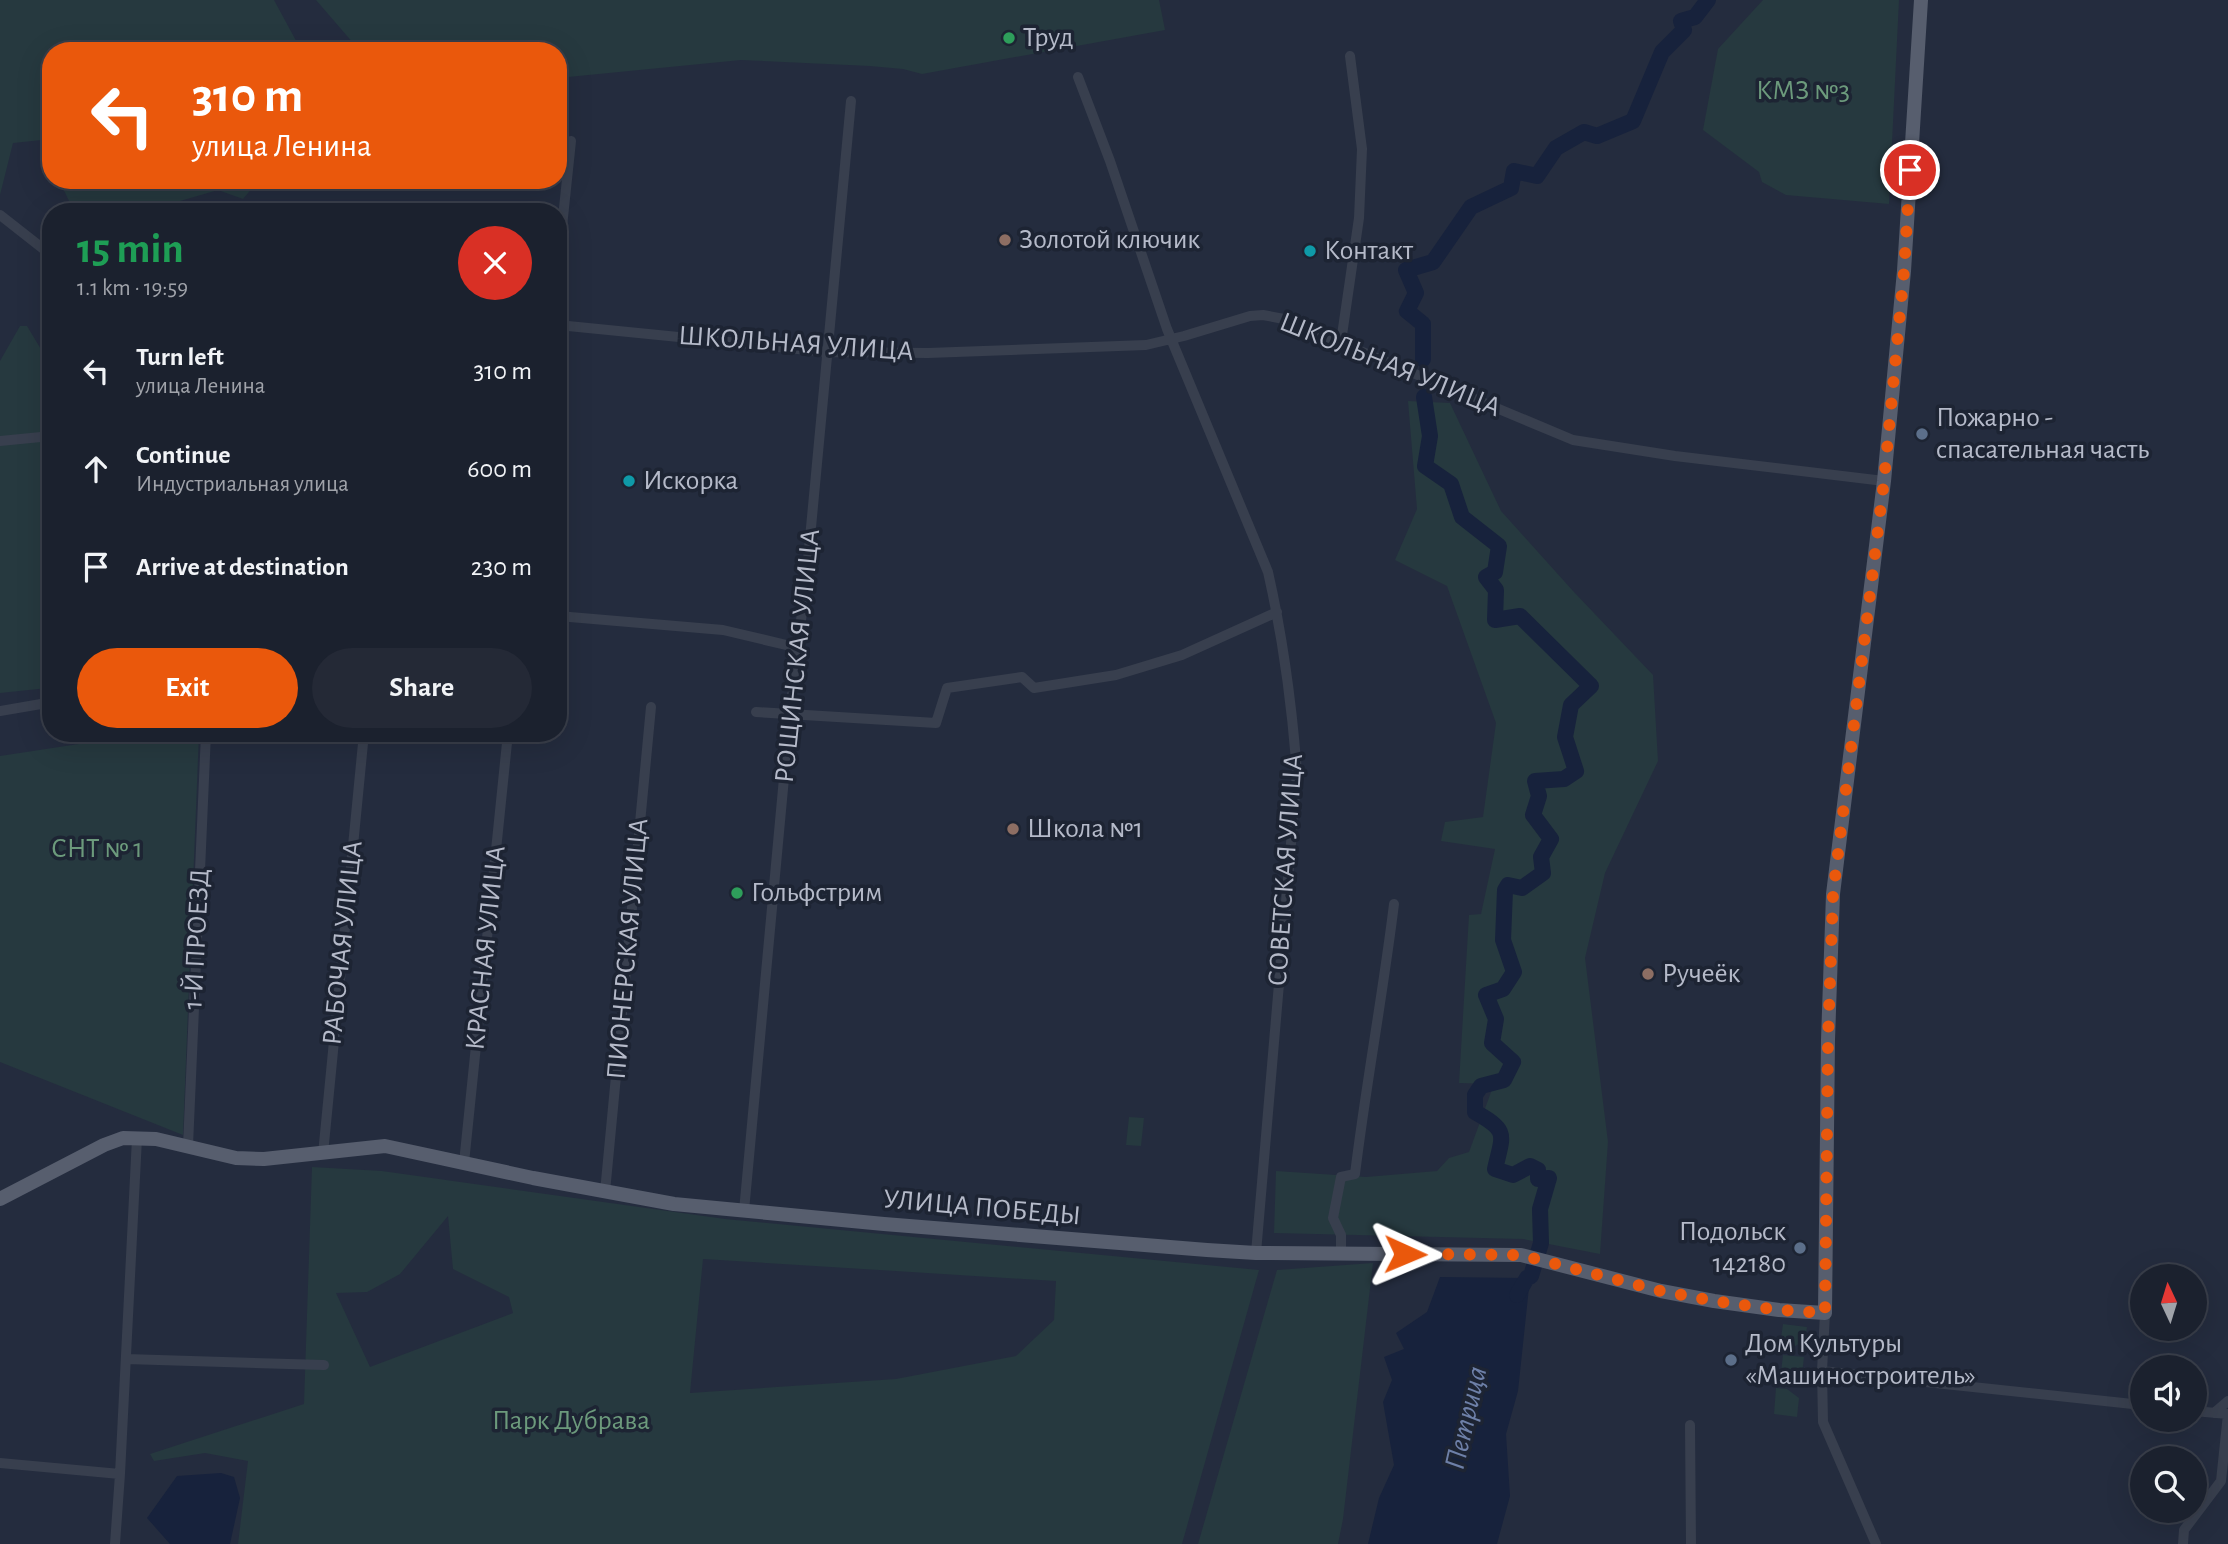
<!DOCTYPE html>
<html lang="en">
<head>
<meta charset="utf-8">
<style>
	:root { --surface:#1b212e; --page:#242936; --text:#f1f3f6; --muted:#a0a3aa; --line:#393e4a; --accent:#ea580c }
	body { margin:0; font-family:"Alegreya Sans",sans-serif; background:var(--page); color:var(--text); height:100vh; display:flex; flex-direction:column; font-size:26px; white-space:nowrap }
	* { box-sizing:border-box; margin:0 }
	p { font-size:23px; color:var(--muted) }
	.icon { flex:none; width:38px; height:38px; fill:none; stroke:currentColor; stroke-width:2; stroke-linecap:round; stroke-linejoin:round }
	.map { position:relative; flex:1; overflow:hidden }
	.side { position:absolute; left:42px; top:203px; width:525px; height:539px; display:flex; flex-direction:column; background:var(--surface); border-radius:28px; box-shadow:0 7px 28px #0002,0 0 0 2px var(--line) }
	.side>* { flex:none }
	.guide { position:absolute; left:42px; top:42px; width:525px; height:147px; border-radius:28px; box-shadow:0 7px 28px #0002,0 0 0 2px var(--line); background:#ea580c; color:#fff; overflow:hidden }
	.needle { width:46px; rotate:356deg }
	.buttons { position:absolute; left:2130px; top:1264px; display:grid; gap:14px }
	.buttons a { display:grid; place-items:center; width:77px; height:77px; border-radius:50%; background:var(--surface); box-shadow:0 7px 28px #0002,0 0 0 2px var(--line); font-size:35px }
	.pin { position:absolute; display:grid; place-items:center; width:60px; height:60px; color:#fff; margin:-30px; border:4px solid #fff; border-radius:50%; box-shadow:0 2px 7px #0007 }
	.me { position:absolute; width:77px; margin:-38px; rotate:91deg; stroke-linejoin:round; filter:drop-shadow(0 0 5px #0008) }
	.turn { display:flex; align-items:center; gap:24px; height:147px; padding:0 35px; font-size:32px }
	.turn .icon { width:91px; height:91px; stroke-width:2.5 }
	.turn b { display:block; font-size:49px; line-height:60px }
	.round { display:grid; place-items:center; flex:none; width:74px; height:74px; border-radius:37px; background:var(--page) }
	.overview { display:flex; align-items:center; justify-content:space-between; height:119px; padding:0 35px }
	h1 { font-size:42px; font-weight:700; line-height:52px; color:#1e9e55 }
	.action { display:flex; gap:14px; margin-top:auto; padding:14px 35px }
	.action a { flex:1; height:80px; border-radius:42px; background:var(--accent); color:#fff; font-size:28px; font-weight:700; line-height:80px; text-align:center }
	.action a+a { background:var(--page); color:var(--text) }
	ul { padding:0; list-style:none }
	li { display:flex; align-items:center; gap:21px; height:98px; padding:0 35px }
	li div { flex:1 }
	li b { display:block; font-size:26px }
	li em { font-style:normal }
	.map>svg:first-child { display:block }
	.green { fill:#26393f; fill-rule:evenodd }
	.water { fill:#17223c }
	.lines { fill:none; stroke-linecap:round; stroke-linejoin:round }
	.river { stroke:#17223c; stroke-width:16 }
	.minor { stroke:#383f4e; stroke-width:10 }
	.major { stroke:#575e6e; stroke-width:14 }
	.route { stroke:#ea580c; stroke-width:12; stroke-dasharray:0 21.6 }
	.leisure-dot { fill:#2e9e5b; stroke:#1d2433; stroke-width:2.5 }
	.education-dot { fill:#8d6e63; stroke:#1d2433; stroke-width:2.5 }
	.culture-dot { fill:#0f9aa8; stroke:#1d2433; stroke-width:2.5 }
	.service-dot { fill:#5c6f8a; stroke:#1d2433; stroke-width:2.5 }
	.labels { text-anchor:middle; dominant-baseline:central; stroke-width:7; stroke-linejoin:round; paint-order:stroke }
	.poi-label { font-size:28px; fill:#b5bac9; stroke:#1d2433; text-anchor:start }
	.park-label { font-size:28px; fill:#6c9a7c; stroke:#1d2433 }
	.street-label { font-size:28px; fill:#b5bac9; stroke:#1d2433 }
	.water-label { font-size:30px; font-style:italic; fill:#6e80a8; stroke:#1d2433 }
</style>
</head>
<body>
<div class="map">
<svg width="2228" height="1544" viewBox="0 0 2228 1544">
	<rect width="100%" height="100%" fill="#242c3e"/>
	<!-- green -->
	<path class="green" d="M0,0H274L300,48L299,51H51V139L13,143L0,195Z
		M316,0H1159L1165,30L922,74L903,69L870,66L741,60L558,78V51H360Z
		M1763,0H1899L1889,204L1786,195L1762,182L1759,172L1703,130L1718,49Z
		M59,180H259L243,199L218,190L156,208L69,201Z
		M20,326H27L51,366V681L48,688L0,693V361Z
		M1408,401L1450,403L1501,511L1573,591L1653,675L1658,761L1605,873L1585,958L1608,1142L1600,1254L1523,1239L1274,1233L1276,1171L1366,1177L1437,1171L1449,1158L1469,1152L1494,1084L1459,1083L1469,915L1481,914L1495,849L1441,841L1445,822L1483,817L1496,723L1447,586L1395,560L1417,509Z
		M151,733H199L183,1135L0,1062V756Z
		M1129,1117L1144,1118L1141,1146L1126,1145Z
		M312,1167L382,1171L725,1219L1259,1270L1182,1544H238L248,1461L205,1453L154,1461L150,1454L304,1404ZM448,1216L453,1269L509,1297L513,1313L370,1367L336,1293L367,1292L400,1274ZM703,1259L1056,1281L1054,1320L1016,1356L896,1379L690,1393Z
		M1373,1263L1343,1519L1338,1544H1198L1277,1270Z
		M1783,1324L1807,1327L1805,1340L1792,1348L1780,1346Z
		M1783,1355L1804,1357L1801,1383L1780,1381Z
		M1776,1388L1787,1389L1799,1398L1797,1417L1774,1414Z"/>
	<!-- water -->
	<path class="water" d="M1440,1277L1530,1278L1518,1391L1506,1434L1510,1496L1497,1544H1368L1379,1498L1394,1465L1383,1402L1392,1380L1384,1357L1404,1349L1396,1333L1427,1312Z
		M221,1473L234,1477L240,1498L230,1544H170L147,1518L177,1476Z"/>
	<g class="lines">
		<!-- river -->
		<path class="river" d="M1423,359V324L1407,311L1416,293L1406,270L1433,262L1471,207L1511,188L1514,171L1537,176L1556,148L1584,132L1597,136L1633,121L1662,52L1684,30L1681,21L1695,17L1708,0
			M1424,397L1430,436L1425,466L1451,484L1462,517L1499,546L1495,572L1486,577L1496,590L1495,620L1520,616L1591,686L1571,705L1565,737L1576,771L1564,779L1535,781L1539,796L1533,815L1551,839L1541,857L1543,873L1522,888L1508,885L1505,890L1503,940L1514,972L1503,989L1486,995L1496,1019L1492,1043L1513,1062L1504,1080L1481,1086L1475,1095V1112C1509,1131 1503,1134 1495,1169L1513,1175L1530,1166L1538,1170V1179L1549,1178L1540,1209L1541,1243L1531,1276L1527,1278L1517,1295"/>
		<!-- minor -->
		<path class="minor" d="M1078,77L1110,161L1167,329L1268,572C1283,638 1292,706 1297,773L1256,1253
			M0,215L51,255
			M558,265L571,141
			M558,325L828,352L928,353L1146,345L1184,336L1250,316L1263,315L1284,319L1573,440L1675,456L1884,481
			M1341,342L1359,218L1362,149L1350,56
			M0,441L51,436
			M558,616L723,630L799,648
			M0,711L41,704L51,708
			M756,712L936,723L947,688L1022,677L1034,688L1116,675L1182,655L1277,612
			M188,1146L206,733
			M323,1154L364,733
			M464,1163L508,733
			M605,1192L651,707
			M744,1211L790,713L807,570L851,101
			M1341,1253V1235L1333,1218L1341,1177L1355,1174C1366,1084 1383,994 1394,904
			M1825,1313L1822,1371L1823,1422L1876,1544
			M126,1359L324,1365
			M1822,1371L2142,1405
			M2194,1411L2228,1414
			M2214,1413L2228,1401
			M1690,1425L1691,1544
			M0,1463L120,1474
			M115,1544L120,1474L137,1138
			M2183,1544L2184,1530L2221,1481L2228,1414"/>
		<!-- major -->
		<path class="major" d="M0,1199L104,1145L123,1138L156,1139L236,1158L264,1159L385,1146L533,1178L674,1204L884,1224L1207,1250L1256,1253L1521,1255L1661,1291L1714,1301L1779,1310L1825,1313L1828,1040L1833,894L1884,481L1904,271L1921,0"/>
	</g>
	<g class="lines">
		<!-- route -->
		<path class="route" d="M1405,1254L1521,1255L1661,1291L1714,1301L1779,1310L1825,1313L1828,1040L1833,894L1884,481L1904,271L1910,170"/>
	</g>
	<!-- markers -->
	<g class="leisure-dot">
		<circle cx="1009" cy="38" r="7"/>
		<circle cx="737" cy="893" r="7"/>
	</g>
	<g class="education-dot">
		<circle cx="1005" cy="240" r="7"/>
		<circle cx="1013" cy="829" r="7"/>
		<circle cx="1648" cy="974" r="7"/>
	</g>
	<g class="culture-dot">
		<circle cx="1310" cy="251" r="7"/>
		<circle cx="629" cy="481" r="7"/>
	</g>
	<g class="service-dot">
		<circle cx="1922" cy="434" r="7"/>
		<circle cx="1800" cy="1248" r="7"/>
		<circle cx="1731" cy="1360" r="7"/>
	</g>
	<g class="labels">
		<!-- poi labels -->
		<g class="poi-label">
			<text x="1023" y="38">Труд</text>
			<text x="1019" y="240">Золотой ключик</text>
			<text x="1324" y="251">Контакт</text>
			<text x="1936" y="418">Пожарно -<tspan x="1936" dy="32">спасательная часть</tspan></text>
			<text x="643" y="481">Искорка</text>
			<text x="1027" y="829">Школа №1</text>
			<text x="751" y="893">Гольфстрим</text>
			<text x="1662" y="974">Ручеёк</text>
			<text x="1786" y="1232" text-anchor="end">Подольск<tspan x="1786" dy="32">142180</tspan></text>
			<text x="1745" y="1344">Дом Культуры<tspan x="1745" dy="32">«Машиностроитель»</tspan></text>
		</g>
		<!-- park labels -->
		<g class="park-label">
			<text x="1803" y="91">КМЗ №3</text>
			<text x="97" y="849">СНТ № 1</text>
			<text x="571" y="1421">Парк Дубрава</text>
		</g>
		<!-- street labels -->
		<g class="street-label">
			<text transform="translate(796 344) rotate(4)">ШКОЛЬНАЯ УЛИЦА</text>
			<text transform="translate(1390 365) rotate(22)">ШКОЛЬНАЯ УЛИЦА</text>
			<text transform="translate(798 656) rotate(-84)">РОЩИНСКАЯ УЛИЦА</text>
			<text transform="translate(1286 870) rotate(-86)">СОВЕТСКАЯ УЛИЦА</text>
			<text transform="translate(197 939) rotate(-87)">1-Й ПРОЕЗД</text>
			<text transform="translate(343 943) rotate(-84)">РАБОЧАЯ УЛИЦА</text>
			<text transform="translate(486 948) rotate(-84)">КРАСНАЯ УЛИЦА</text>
			<text transform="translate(628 949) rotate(-85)">ПИОНЕРСКАЯ УЛИЦА</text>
			<text transform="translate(982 1208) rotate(5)">УЛИЦА ПОБЕДЫ</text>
		</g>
		<!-- water labels -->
		<g class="water-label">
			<text transform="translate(1466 1418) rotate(-77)">Петрица</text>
		</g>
	</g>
</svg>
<div class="buttons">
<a><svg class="needle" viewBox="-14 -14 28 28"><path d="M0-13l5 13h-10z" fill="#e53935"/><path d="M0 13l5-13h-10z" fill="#a0a3aa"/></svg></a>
<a><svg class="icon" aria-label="sound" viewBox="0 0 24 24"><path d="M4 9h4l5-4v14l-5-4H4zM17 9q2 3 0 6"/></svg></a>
<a><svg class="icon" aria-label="search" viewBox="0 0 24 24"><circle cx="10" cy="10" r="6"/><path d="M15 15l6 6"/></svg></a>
</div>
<div class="pin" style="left:1910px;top:170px;background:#d93025"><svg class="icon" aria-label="arrive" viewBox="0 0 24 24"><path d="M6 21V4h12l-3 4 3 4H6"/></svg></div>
<svg class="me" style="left:1405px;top:1254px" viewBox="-20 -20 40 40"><path d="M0-17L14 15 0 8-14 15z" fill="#ea580c" stroke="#fff" stroke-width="4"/></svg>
<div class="guide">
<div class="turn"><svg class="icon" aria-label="left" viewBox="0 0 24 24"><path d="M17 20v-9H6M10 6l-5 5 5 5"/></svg><div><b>310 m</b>улица Ленина</div></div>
</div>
<section class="side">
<div class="overview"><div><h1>15 min</h1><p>1.1 km · 19:59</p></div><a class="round" style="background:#d93025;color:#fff"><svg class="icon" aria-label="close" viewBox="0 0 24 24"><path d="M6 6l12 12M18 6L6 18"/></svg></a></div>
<ul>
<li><svg class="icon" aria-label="left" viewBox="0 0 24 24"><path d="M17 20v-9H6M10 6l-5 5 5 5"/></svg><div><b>Turn left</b><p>улица Ленина</p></div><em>310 m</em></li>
<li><svg class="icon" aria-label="ahead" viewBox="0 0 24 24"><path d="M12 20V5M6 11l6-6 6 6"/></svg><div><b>Continue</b><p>Индустриальная улица</p></div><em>600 m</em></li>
<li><svg class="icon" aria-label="arrive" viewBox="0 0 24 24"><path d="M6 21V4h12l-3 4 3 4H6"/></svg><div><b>Arrive at destination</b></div><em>230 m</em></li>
</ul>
<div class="action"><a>Exit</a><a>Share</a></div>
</section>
</div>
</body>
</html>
